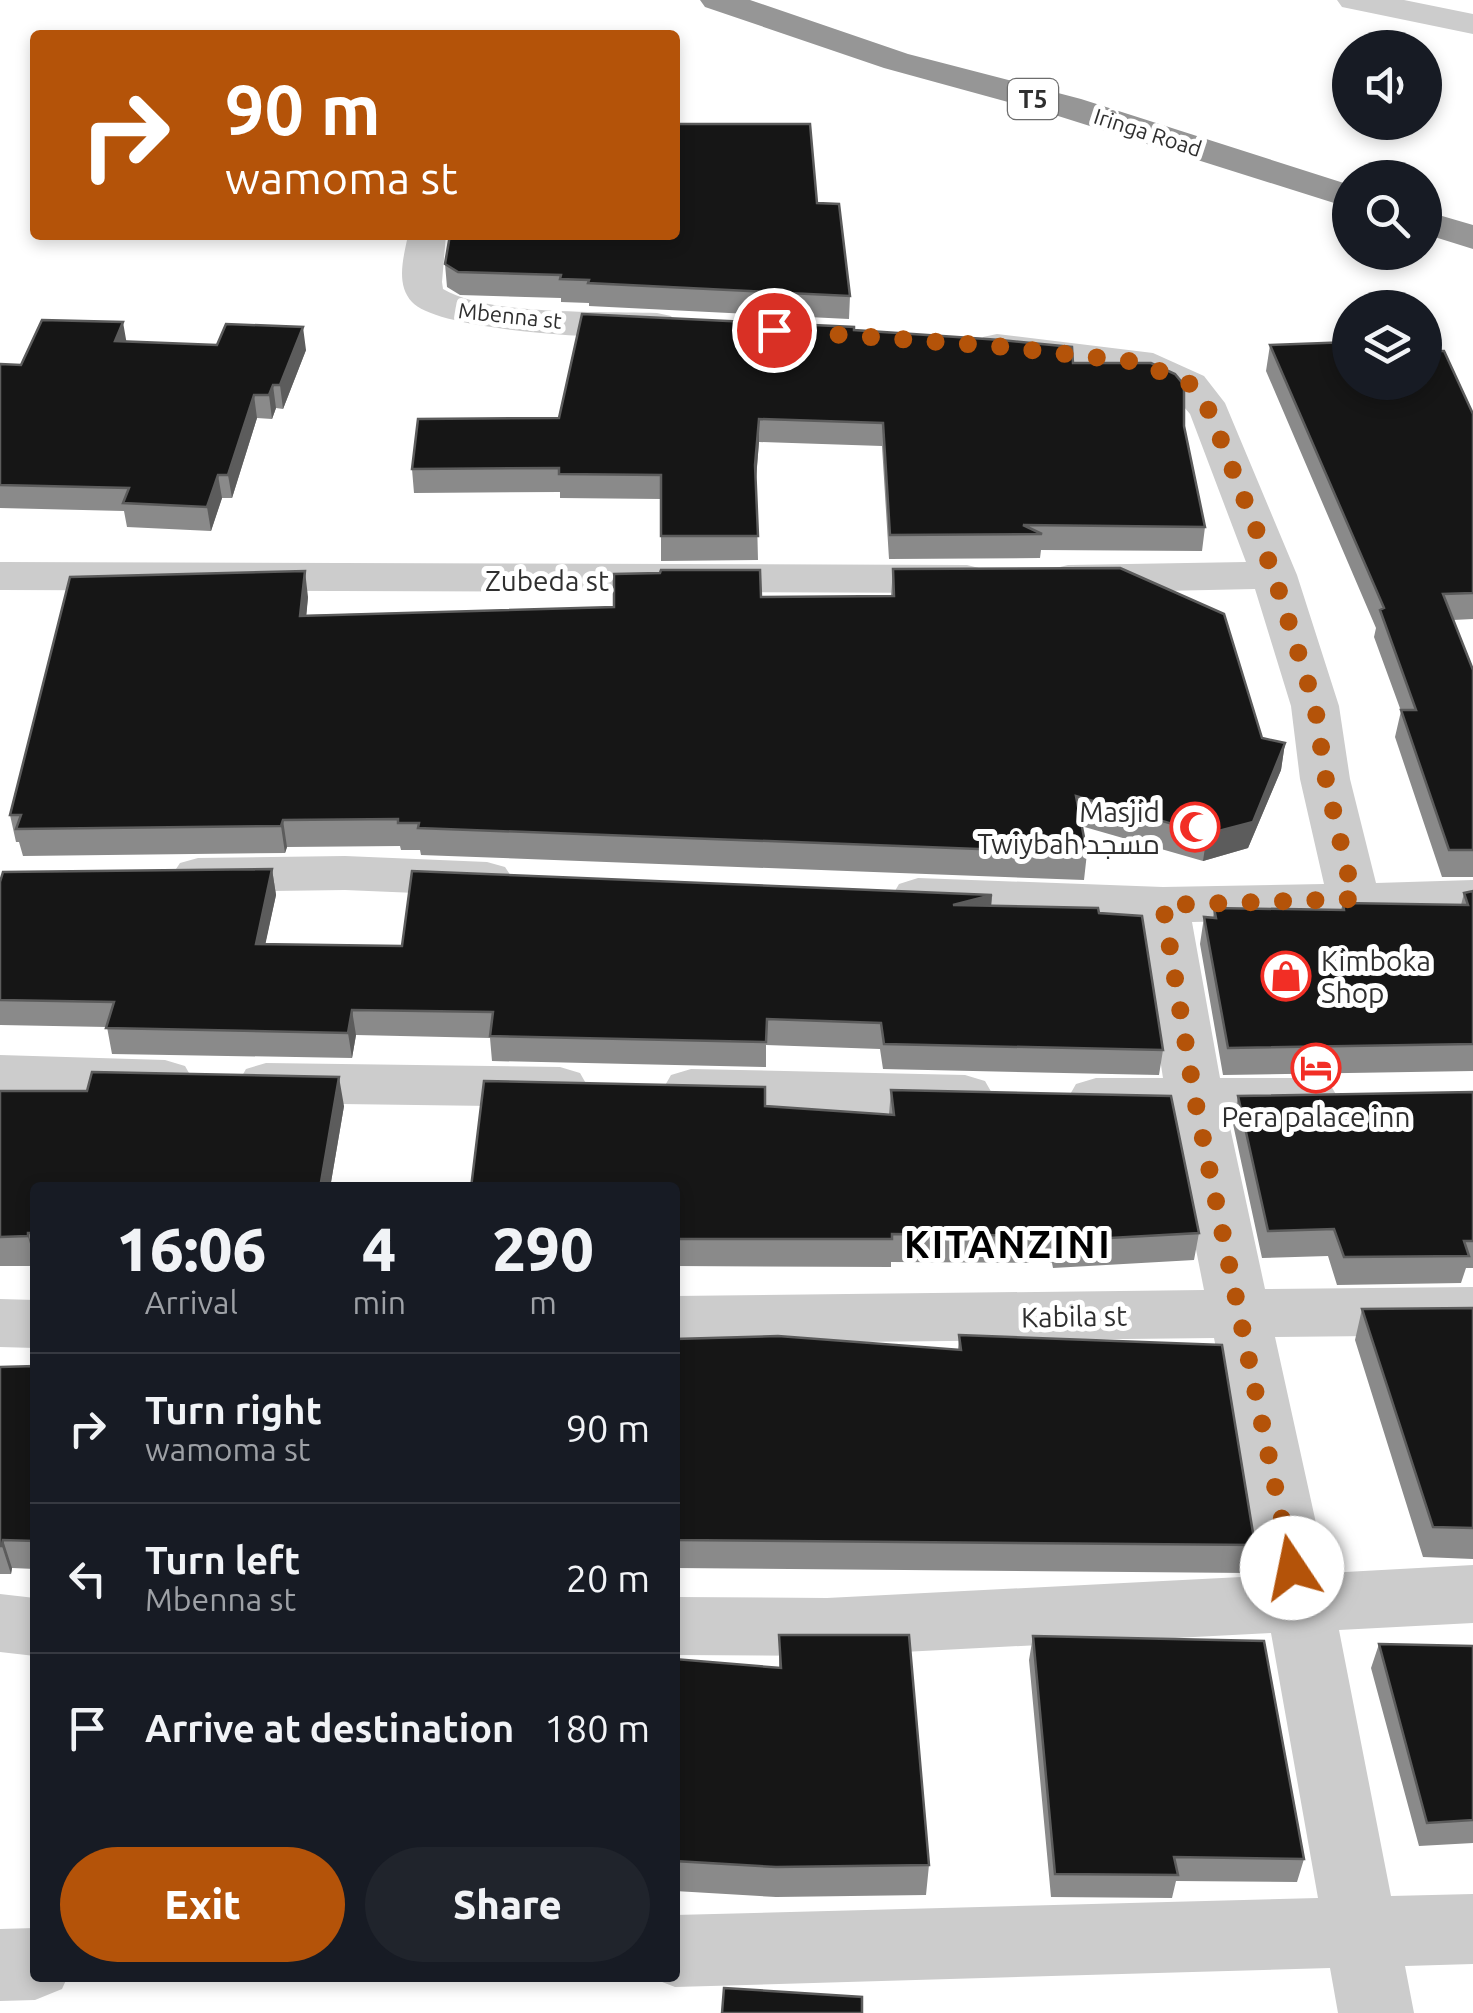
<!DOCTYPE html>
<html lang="en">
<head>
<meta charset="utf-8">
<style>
	:root { --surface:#171b24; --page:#20242c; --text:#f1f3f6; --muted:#9ea1a6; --line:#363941; --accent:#b45309 }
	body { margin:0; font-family:Ubuntu,Cairo,sans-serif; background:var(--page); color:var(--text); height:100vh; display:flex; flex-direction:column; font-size:38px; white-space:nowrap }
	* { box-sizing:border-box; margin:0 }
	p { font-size:32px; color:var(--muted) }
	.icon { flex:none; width:55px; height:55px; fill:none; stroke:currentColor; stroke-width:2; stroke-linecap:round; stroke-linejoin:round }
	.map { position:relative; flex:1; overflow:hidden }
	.sheet { position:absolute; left:30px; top:1182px; width:650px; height:800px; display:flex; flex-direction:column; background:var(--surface); border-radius:10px; box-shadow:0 5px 15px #0003 }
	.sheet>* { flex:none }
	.hud { position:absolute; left:30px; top:30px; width:650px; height:210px; border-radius:10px; box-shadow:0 5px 15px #0003; background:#b45309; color:#fff; overflow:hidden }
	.controls { position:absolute; left:1332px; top:30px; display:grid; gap:20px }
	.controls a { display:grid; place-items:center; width:110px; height:110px; border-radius:50%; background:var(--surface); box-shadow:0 5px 15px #0003; font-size:50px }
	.pin { position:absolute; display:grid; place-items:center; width:85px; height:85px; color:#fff; margin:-42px; border:5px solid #fff; border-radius:50%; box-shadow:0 2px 10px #0007 }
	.me { position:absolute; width:110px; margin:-55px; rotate:349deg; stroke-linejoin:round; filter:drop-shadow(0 0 8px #0008) }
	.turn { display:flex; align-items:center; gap:35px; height:210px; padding:0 30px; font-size:45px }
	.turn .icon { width:130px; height:130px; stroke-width:2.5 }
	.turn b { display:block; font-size:70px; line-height:85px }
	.eta { display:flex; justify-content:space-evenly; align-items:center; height:170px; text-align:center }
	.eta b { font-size:60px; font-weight:800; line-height:70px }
	.primary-button { display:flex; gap:20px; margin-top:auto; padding:20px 30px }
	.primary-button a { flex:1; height:115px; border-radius:60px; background:var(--accent); color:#fff; font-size:40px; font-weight:800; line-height:115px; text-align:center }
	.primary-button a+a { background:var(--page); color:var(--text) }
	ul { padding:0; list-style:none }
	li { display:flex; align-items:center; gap:30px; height:150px; padding:0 30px; border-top:2px solid var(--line) }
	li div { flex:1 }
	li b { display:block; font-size:38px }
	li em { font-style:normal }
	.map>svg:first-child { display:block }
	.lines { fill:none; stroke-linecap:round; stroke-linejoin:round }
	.minor { fill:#ccc; fill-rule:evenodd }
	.highway { fill:#969696; fill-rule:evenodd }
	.wall { fill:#8a8a8a }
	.shaded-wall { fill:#5c5c5c }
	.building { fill:#161616; stroke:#5c5c5c; stroke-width:2.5 }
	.route { stroke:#b45309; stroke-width:18; stroke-dasharray:0 32.4 }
	.labels { text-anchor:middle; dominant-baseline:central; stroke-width:10; stroke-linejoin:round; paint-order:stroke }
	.far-street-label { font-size:22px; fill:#2f2f2f; stroke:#fff }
	.shield { fill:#fff; stroke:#6d6d6d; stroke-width:2.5 }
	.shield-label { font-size:25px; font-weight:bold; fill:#2f2f2f }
	.street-label { font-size:28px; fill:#2f2f2f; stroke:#fff }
	.poi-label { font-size:28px; fill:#2f2f2f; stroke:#fff; text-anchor:end }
	.district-label { font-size:38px; font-weight:bold; letter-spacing:2.5px; fill:#000; stroke:#fff }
</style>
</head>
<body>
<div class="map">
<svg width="1473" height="2013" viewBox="0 0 1473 2013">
	<rect width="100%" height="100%" fill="#fff"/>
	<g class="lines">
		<!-- minor -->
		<path class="minor" d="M1337,0H1404L1473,14V34L1342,7Z
			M408,235H446L442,282L443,289C487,316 604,311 657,313L671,316L677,325L671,334C632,343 438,332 412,302C395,284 404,256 408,235Z
			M997,334L1153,353L1204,376L1225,403L1297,575L1339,706L1350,779L1376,883L1473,880V916L1192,922L1220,1078H1310L1330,1084L1338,1098L1330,1112L1310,1118H1228L1265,1289L1473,1287V1335L1275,1337L1327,1573L1473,1565V1623L1339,1630L1391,1896L1473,1894V1964L1405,1966L1414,2013H1338L1330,1968L675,1987L652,1978H675V1915L1318,1898L1271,1633L827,1656L675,1655V1597L827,1598L1261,1576L1214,1338L675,1344V1296L1204,1290L1170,1118H1096L1076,1112L1068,1098L1076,1084L1096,1078H1163L1139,922L918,914L899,908L892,896L899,884L918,878L1163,887L1324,884L1300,779L1291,706L1255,589L1068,593L1052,589L1045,579L1052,569L1068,565L1246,562L1190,414C1143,353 1050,372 983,355L977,346L983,337Z
			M0,562L967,565L983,569L990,579L983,589L967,593L0,590Z
			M345,856L487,862L505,867L513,879L505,891L487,896L345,890L198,892L180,887L172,875L180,863L198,858Z
			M0,1055L165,1060L185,1066L193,1080L185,1094L165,1100L0,1095Z
			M266,1063L560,1067L580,1073L588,1087L580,1101L560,1107L266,1103L246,1097L238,1083L246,1069Z
			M691,1069L965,1075L985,1081L993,1095L985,1109L965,1115L691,1109L671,1103L663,1089L671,1075Z
			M0,1299L35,1300V1348L0,1347Z
			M0,1594L35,1598V1656L0,1652Z
			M35,1928V1978H67L62,1989L35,2000L0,2001V1929Z"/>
		<!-- highway -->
		<path class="highway" d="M700,0H750L908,54L1081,99L1350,185V208L1055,115L884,68L705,7Z
			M1425,211L1473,225V249L1425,234Z"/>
	</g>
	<!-- wall -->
	<path class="wall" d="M817,203L850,296L849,319L589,306V303L561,302V298L460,295L447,287L445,264L675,235Z
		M854,330L1073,363L1184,426L1205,527L1202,551L1041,550L1040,558L889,559L882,446L759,442L756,480L758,560L661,561V499L560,498V492L414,493L412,469L559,418Z
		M127,342L306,350L283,409L276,408L272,419L257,418L232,498H222L211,531L127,527L124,511L0,508V364L21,365Z
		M1270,345L1350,382L1473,414V619L1453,620L1473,670V877H1442L1395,737L1401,711L1374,637L1376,628L1266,371Z
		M893,569L1262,738L1285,743L1281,770L1248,848L1203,861L1081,826L1087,853L1084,880L421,855L420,850H401L400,846L287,847L285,853L23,856L19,842H16L10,815L308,597L306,615L614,607L761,597L891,596Z
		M272,869L276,895L265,944L402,946L992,895L991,906L1099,913L1163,1050L1159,1075L883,1069L880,1049L766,1045V1067L492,1061L490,1038L356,1035L352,1058L112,1054L107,1027L0,1025V882Z
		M1473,891V1071L1223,1075L1200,944L1204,917L1213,918L1214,908L1341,910L1343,903L1461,905L1464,893Z
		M891,1090L1199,1233L1194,1260L1053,1268L1052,1263L891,1262V1267L675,1266V1188L765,1106L889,1114Z
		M0,1091L344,1106L330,1188H35V1266H0Z
		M1473,1092V1268H1466L1461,1283L1337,1285L1328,1256L1262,1258L1233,1124L1238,1096Z
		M1473,1308V1559L1423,1557L1355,1340L1362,1309Z
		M959,1335L1255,1545L1248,1573L675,1568V1339L958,1350Z
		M35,1366V1569L12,1568L11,1574H0V1367Z
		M779,1635L929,1865L926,1895L776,1897L675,1891V1659L779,1668Z
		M1033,1636L1304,1859L1297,1882L1176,1881L1172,1898L1051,1897L1029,1660Z
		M1379,1644L1473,1646V1843L1419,1846L1371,1668Z"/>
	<!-- shaded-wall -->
	<path class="shaded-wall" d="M123,322L127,345L115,341Z
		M303,327L306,350L283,409L280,385Z
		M273,385L276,408L272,419L269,395Z
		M254,395L257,418L232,498L228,475Z
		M759,419V442L755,489V465Z
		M218,475L222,498L211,531L207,507Z
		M305,571L308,597L304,642L300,616Z
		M1285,743L1281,770L1248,848L1203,861L1207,834Z
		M283,820L287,847L285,853L281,826Z
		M272,869L276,895L260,969L256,944Z
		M992,895L990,920L953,905Z
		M352,1010L356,1035L352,1058L348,1033Z
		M339,1077L344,1106L330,1188H320Z
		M28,1233L35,1257V1263L28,1236Z
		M3,1540L12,1568L11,1574L2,1546Z"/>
	<!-- building -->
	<path class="building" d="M675,124H810L817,203L839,204L850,296L588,283L589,280L560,279L561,275L458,272L445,264L450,235H675Z
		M582,314L854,327V330L1001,340L1072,347L1073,363H1151L1175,374L1184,385V426L1205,527L1023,525L1042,534L890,535L883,423L759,419L755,465L758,536H661V475L559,474V468L412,469L418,419L559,418Z
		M42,320L123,322L115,341L217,345L226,324L303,327L280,385H273L269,395H254L228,475H218L207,507L123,503L129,488L0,485V364L21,365Z
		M1350,342V382H1425V351H1444L1473,414V593L1443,594L1473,670V850H1449L1401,710H1416L1380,610L1384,608L1270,345Z
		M1120,568L1224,614L1262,738L1285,743L1253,822L1207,834L1076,796L1087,853L418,828L419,823H398V819L283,820L281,826L16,829L21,815H10L70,577L305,571L300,616L614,607V574L660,573L661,570H760L761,597L894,596L893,569Z
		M272,869L256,944L402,946L412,871L992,895L953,905L1098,908L1099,913L1142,916L1163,1050L884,1044L881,1023L767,1019L766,1042L490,1036L493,1012L352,1010L348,1033L106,1028L114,1002L0,1000V882L3,872Z
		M1473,891V1044L1228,1048L1204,917L1216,918L1214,908L1344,910L1343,903L1468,905L1464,893Z
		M92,1072L339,1077L320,1188H35V1233H28V1236L0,1237V1091H87Z
		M484,1081L765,1087V1106L894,1115L891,1090L1171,1096L1199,1233L1056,1241V1236L892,1234V1239H675V1188H471Z
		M1473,1092V1241H1464L1469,1256L1344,1257L1334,1229L1268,1231L1238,1096Z
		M1473,1308V1528L1433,1527L1362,1309Z
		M959,1335L1222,1345L1255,1545L675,1540V1339L778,1336L961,1350Z
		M35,1366V1541L3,1540L2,1546H0V1367Z
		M779,1635H909L929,1865L776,1867L675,1861V1659L781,1668Z
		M1033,1636L1264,1641L1304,1859L1174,1857L1178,1875L1055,1874Z
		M1379,1644L1473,1646V1820L1427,1823Z
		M724,1988L862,1997V2013H722Z"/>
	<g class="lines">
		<!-- route -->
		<path class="route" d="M774,330L995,346L1138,362L1190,384L1210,412L1274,575L1315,706L1326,780L1354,899L1163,905L1195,1100L1292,1568"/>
	</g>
	<!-- icons -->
	<defs>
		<g id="mosque-ring" transform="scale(2.5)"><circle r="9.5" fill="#fff" stroke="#f22e25" stroke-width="1.5"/><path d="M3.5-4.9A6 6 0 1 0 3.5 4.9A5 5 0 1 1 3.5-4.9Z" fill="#f22e25"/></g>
		<g id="shop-ring" transform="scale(2.5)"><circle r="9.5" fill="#fff" stroke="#f22e25" stroke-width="1.5"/><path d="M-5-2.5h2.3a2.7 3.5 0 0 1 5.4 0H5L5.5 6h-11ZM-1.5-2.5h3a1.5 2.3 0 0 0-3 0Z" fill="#f22e25"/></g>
		<g id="hotel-ring" transform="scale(2.5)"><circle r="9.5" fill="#fff" stroke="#f22e25" stroke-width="1.5"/><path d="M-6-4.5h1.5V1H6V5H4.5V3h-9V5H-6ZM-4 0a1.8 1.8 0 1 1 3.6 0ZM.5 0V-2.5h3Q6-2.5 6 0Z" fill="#f22e25"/></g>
	</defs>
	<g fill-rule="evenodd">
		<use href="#mosque-ring" x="1195" y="827"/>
		<use href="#shop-ring" x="1286" y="976"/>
		<use href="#hotel-ring" x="1316" y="1068"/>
	</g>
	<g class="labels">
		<!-- far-street labels -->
		<g class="far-street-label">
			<text transform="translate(1148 132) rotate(18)">Iringa Road</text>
			<text transform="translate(510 315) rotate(6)">Mbenna st</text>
		</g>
		<!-- shield labels -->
		<rect class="shield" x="1008" y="79" width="50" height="40" rx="8"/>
		<g class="shield-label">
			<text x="1033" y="99">T5</text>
		</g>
		<!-- street labels -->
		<g class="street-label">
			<text x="547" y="580">Zubeda st</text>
			<text transform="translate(1074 1316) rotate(-1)">Kabila st</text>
		</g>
		<!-- poi labels -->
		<g class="poi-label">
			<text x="1160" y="811">Masjid<tspan x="1160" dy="32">Twiybah مسجد</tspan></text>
			<text x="1321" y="960" text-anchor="start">Kimboka<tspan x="1321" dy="32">Shop</tspan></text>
			<text x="1316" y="1116" text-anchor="middle">Pera palace inn</text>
		</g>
		<!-- district labels -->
		<g class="district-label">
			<text x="1008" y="1244">KITANZINI</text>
		</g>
	</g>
</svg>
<div class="controls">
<a><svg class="icon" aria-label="sound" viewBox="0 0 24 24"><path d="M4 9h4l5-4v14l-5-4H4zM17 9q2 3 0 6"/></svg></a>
<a><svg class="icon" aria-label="search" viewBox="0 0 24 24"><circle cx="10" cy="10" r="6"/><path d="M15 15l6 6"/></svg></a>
<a><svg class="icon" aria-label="layers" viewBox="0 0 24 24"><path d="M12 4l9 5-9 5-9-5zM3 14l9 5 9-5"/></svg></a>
</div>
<div class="pin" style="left:774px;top:330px;background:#d93025"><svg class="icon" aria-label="arrive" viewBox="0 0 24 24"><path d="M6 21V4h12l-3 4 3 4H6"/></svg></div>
<svg class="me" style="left:1292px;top:1568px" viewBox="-20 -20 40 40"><circle r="19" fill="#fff"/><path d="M0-13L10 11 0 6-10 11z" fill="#b45309"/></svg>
<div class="hud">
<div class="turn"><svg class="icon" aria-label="right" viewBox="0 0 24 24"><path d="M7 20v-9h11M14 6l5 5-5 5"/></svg><div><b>90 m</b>wamoma st</div></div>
</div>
<section class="sheet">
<div class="eta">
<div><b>16:06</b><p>Arrival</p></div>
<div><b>4</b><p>min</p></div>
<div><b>290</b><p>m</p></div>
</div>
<ul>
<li><svg class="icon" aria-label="right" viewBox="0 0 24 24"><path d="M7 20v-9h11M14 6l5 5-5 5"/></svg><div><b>Turn right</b><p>wamoma st</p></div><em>90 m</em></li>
<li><svg class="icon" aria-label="left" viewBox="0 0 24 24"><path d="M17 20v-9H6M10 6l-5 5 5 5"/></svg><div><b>Turn left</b><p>Mbenna st</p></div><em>20 m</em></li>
<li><svg class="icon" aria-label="arrive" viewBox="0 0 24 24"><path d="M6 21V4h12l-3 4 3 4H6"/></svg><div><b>Arrive at destination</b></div><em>180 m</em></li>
</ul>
<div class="primary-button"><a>Exit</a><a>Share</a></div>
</section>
</div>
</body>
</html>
